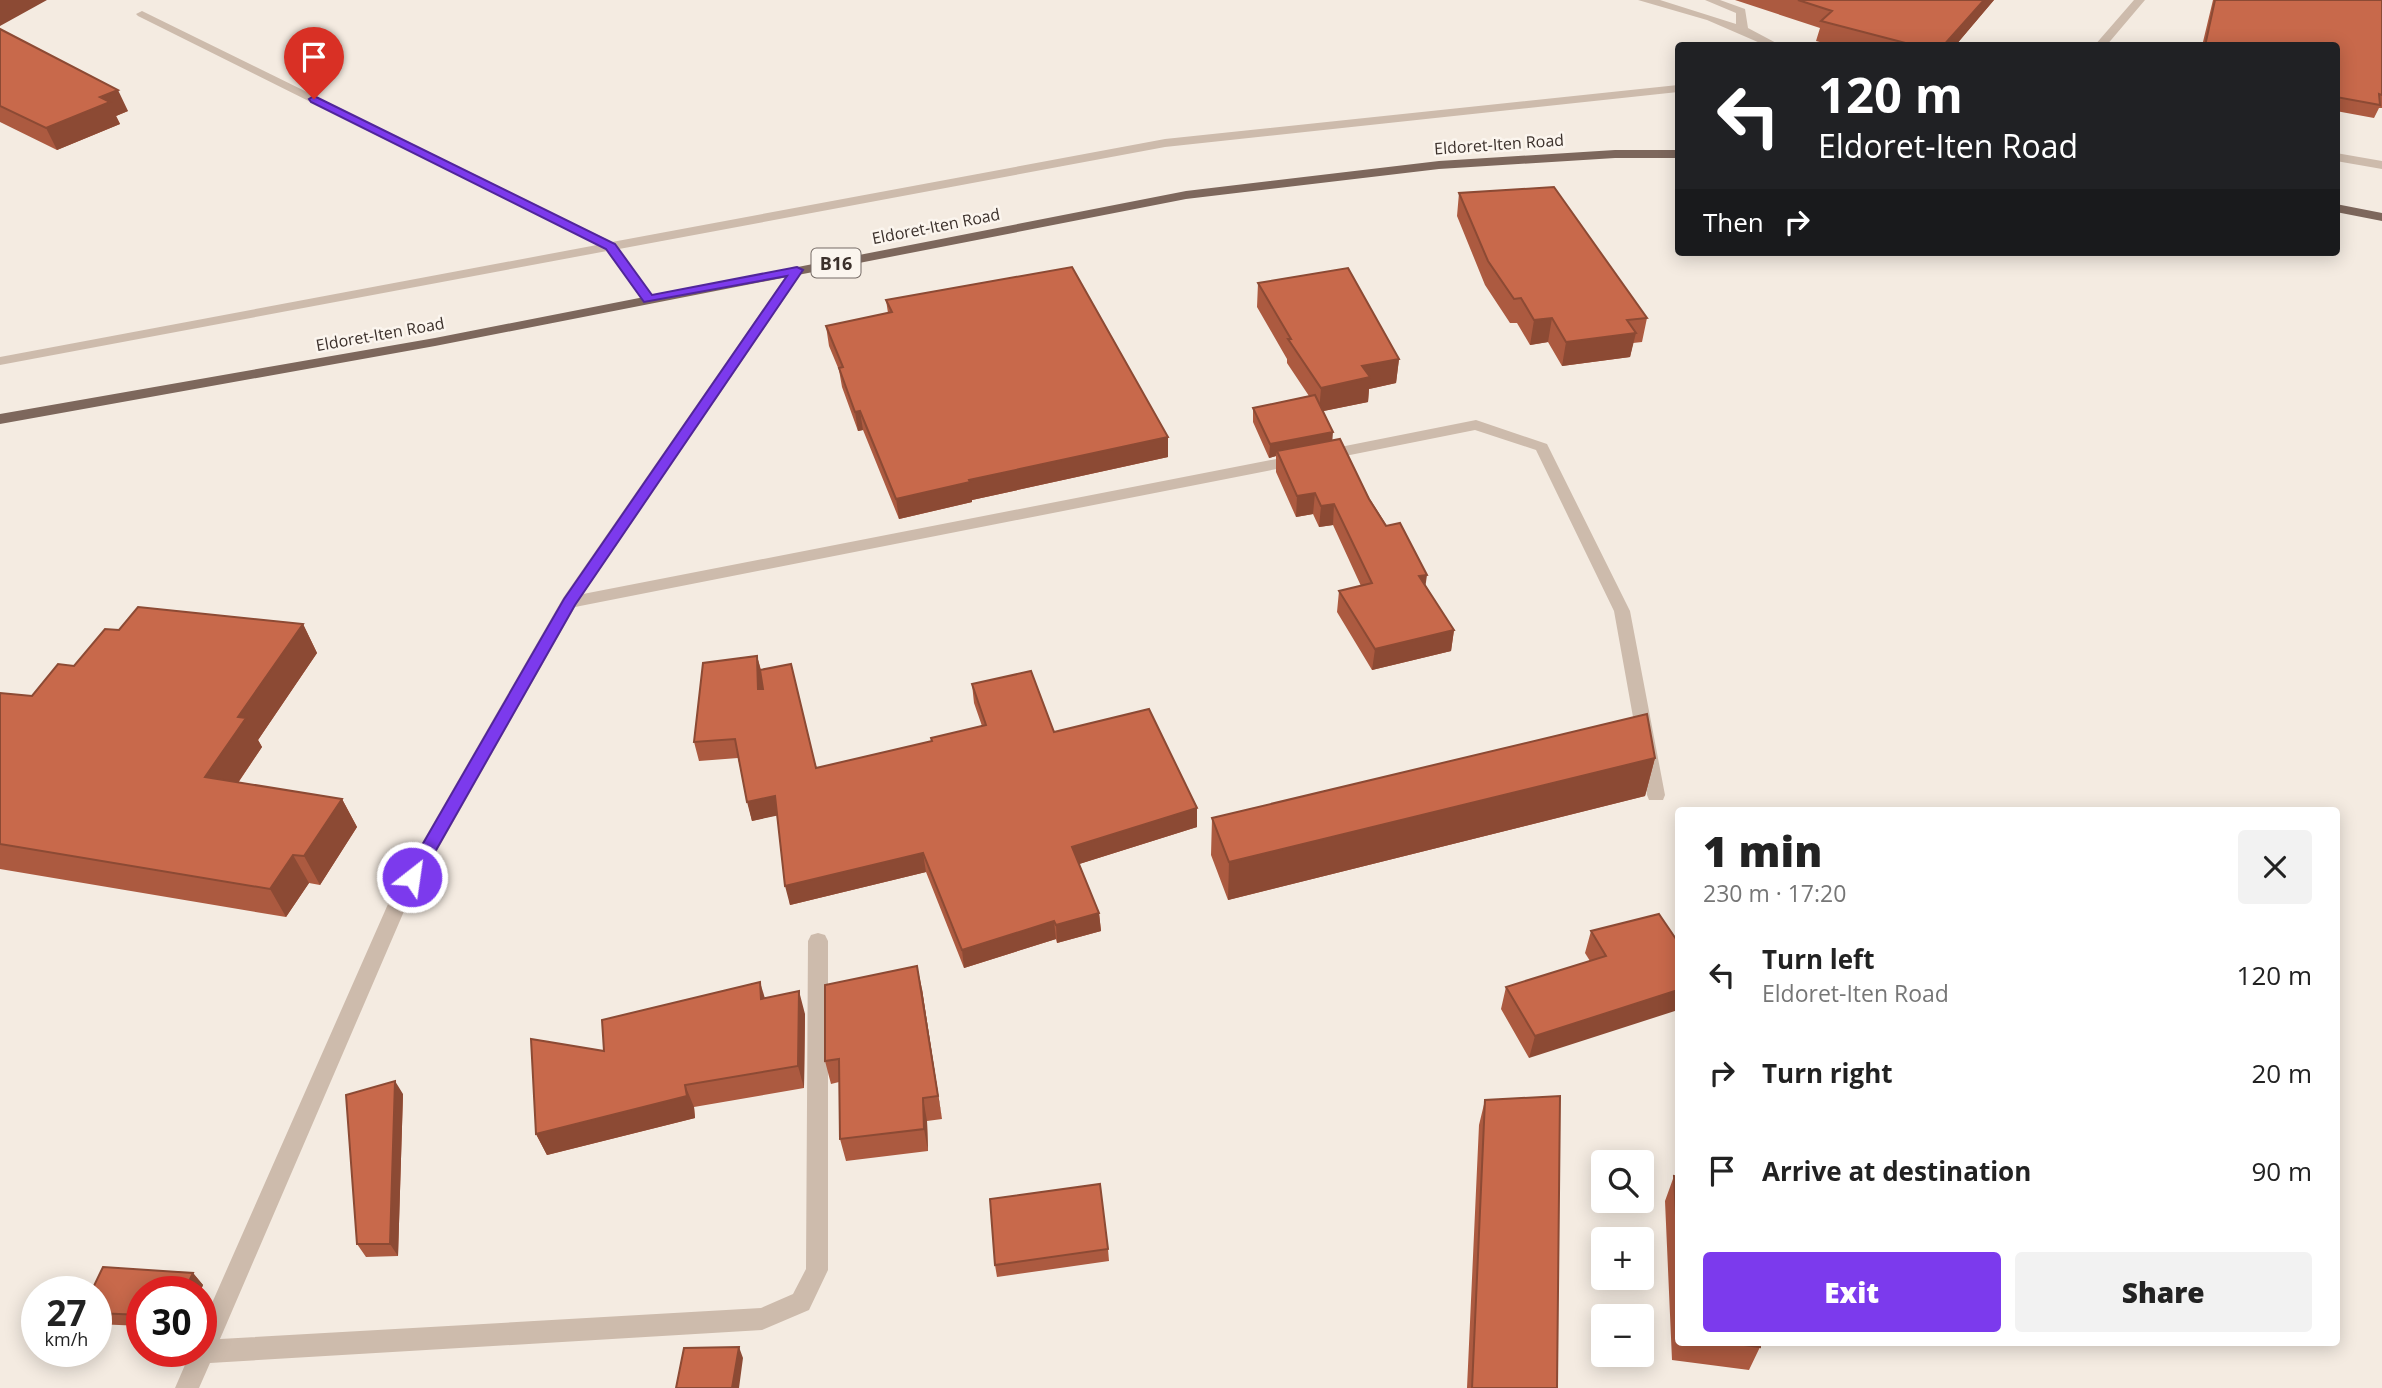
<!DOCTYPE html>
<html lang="en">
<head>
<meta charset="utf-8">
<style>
	:root { --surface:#fff; --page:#f2f2f2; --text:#222; --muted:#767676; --accent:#7c3aed }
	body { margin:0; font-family:"Open Sans",sans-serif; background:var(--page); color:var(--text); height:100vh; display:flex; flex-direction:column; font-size:26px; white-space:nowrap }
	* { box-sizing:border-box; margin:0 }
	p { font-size:23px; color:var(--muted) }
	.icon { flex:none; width:38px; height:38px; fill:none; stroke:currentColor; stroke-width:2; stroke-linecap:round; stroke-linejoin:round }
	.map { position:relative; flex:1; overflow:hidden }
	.side { position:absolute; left:1675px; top:807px; width:665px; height:539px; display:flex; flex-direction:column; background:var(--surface); border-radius:7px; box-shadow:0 4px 18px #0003 }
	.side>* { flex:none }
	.hud { position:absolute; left:1675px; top:42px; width:665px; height:214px; border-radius:7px; box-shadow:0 4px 18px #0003; background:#202124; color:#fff; overflow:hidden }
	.fabs { position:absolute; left:1591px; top:1150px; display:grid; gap:14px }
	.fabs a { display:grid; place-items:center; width:63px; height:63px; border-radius:7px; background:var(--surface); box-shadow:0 4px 18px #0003; font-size:35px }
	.speed { position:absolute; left:21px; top:1276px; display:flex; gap:14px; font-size:35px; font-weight:700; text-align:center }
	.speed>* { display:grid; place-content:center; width:91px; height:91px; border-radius:50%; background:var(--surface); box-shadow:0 4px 18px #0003; line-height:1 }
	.speed small { font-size:18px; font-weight:400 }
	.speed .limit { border:10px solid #d22; background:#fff; color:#111 }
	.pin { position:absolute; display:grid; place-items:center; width:60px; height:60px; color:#fff; margin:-72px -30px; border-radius:50% 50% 50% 0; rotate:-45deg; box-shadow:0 0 7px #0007 }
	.pin .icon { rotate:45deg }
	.me { position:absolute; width:77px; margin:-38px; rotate:30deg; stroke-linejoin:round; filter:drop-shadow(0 0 5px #0008) }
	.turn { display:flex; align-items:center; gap:24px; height:147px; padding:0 28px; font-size:32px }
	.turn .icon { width:91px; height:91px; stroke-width:2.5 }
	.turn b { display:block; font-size:49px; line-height:60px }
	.then { display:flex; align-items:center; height:66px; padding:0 28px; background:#0003; gap:14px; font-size:26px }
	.round { display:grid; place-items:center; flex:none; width:74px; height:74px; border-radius:7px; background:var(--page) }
	.summary { display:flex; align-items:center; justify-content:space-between; height:119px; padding:0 28px }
	h1 { font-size:42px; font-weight:800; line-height:52px }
	.cta { display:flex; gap:14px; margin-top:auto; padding:14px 28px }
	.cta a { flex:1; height:80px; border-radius:7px; background:var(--accent); color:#fff; font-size:28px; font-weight:800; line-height:80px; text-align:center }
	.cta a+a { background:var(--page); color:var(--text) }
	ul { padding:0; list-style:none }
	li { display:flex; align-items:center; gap:21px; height:98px; padding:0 28px }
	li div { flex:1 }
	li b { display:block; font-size:26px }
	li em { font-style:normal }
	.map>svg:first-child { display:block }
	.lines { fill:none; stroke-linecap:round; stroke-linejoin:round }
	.minor { fill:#cdbbac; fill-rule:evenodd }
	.major { fill:#7d675c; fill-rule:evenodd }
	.wall { fill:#ac5a40 }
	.shaded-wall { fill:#8c4a34 }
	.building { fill:#c8694b; stroke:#8c4a34; stroke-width:2 }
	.route { fill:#7c3aed; stroke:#51269a; stroke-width:2 }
	.labels { text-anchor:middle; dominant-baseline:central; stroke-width:5; stroke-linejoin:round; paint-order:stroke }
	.far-street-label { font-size:16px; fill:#3b302b; stroke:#fbf5ee }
	.shield { fill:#fbf5ee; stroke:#756b66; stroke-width:2 }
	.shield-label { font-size:18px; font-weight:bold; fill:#3b302b }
</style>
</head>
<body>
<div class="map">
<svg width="2382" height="1388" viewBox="0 0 2382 1388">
	<rect width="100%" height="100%" fill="#f4ebe1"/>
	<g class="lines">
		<!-- minor -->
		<path class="minor" d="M1638,0H1660L1736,24V13L1705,0H1720L1745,9L1748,28L1782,46H1767L1707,20Z
			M2134,0H2145L2106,46H2094Z
			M142,11L612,242L1165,139L1678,85V92L1165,147L619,249L656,300L649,304L644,303L607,251L0,365V357L597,245L138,16L136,14Z
			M2336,153L2382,161V169L2336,161Z
			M797,266L804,270L583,594L1297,455L1305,460L1297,465L575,607L408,902L220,1339L761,1308L793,1294L806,1269L808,941L811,935L818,933L825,935L828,941V1270L809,1310L762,1330L210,1363L199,1388H175L191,1351H201V1328L392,895L563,598L792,267Z
			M1476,420L1547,444L1630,611L1665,795L1663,800H1649L1647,795L1614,611L1536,450L1475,430L1325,460L1317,455L1325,450Z"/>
		<!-- major -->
		<path class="major" d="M1615,150H1678V158H1615L1439,169L1186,199L435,346L0,424V414L435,338L1186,191L1439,161Z
			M2336,204L2382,213V221L2336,212Z"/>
	</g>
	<!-- wall -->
	<path class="wall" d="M1735,0H1994L1955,46H1835L1816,41L1820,28Z
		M2213,0H2382V108H2379L2374,118L2336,111V46H2202Z
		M0,29L128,111L116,116L120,124L57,150L0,122Z
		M1459,193L1647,318L1642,342L1633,343L1630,357L1562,366L1548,342L1530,345L1517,323H1510L1485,285L1457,216Z
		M1258,283L1399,359L1396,383L1369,389L1368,402L1323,411L1332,440L1454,630L1451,651L1372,670L1337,612L1339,591L1361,586L1333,525L1319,527L1313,514L1296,517L1276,472V456L1269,458L1253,422V408L1309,396L1287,363V359L1257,307Z
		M886,300L1168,457L972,500V502L899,519L863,430L858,431L842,387L839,370L829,346L826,326L888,313Z
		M303,624L317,653L258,740L262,747L238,783L342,799L357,827L320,885L309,883L286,917L0,869V693L32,696L74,666L119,630Z
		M757,656L761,670L816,768L932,741L982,726L974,703L972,684L1054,732L1197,827L1079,864L1099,913L1101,931L1057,943L1056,939L964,968L926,872L790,905L777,815L752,821L738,758L699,761L694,742Z
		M1655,758L1645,796L1228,900L1211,855L1212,818Z
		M1659,914L1529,1058L1501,1009L1506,987L1590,961L1585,953L1591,931Z
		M922,989L942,1119L927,1121L928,1151L846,1161L840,1139L839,1082L831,1084L825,1061Z
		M765,998L805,1014L804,1088L694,1107L695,1118L547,1155L536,1134L604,1051Z
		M403,1094L398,1256L366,1257L357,1244Z
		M1485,1100L1557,1388H1467L1479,1125Z
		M1674,1176L1678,1177V1342H1760V1347L1749,1370L1672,1360L1665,1201Z
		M1108,1249L1109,1261L997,1277L995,1265Z
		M193,1273L203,1285L200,1292H142V1326L96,1324V1292Z"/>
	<!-- shaded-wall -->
	<path class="shaded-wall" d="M0,0H47L0,26Z
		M1984,0H1994L1955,46H1943Z
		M118,90L128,111L116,116L120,124L57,150L46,128L100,97Z
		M1552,318L1548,342L1530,345L1534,320Z
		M1636,333L1630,357L1562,366L1566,342Z
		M1399,359L1396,383L1369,389L1368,402L1319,412L1321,388L1362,366Z
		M860,411L863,430L858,431L855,412Z
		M1333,432L1332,445L1277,451L1276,456L1269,458L1270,444Z
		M1168,437V457L972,500V502L899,519L896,499L969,480Z
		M1315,493L1313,514L1296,517L1297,496Z
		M1334,504L1333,525L1319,527L1321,506Z
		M1427,575L1424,596L1419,576Z
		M303,624L317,653L258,740L262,747L222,806L205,777L238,717Z
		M1454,630L1451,651L1372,670L1375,649Z
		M757,656L762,675L763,708L758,689Z
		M1655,758L1645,796L1228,900L1229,862Z
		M775,796L780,815L752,821L747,802Z
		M342,799L357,827L320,885L304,856Z
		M1197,808V827L1073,866L1072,847Z
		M923,853L926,872L790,905L785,886Z
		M293,855L309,883L286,917L270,889Z
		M1099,913L1101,931L1057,943L1056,925Z
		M1054,921L1056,939L964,968L962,950Z
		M917,966L922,989L942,1119L938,1096Z
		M760,982L767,1005L761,999Z
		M1678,990V1010L1529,1058L1535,1036Z
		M799,991L805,1014L804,1088L798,1066Z
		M395,1081L403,1094L398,1256L390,1244Z
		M685,1085L694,1107L695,1118L547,1155L536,1134Z
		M923,1098L927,1121L928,1151L924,1129Z
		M193,1273L203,1285L200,1292H184Z
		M739,1347L743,1358L739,1388H732Z"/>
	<!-- building -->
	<path class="building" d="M1798,0H1984L1943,46H1917L1821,21L1832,11Z
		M2215,0H2382V95L2379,94L2380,105L2336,97V46H2205Z
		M0,29L118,90L100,97L110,102L46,128L0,106Z
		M1554,187L1647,318L1627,320L1636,333L1566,342L1552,318L1534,320L1521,298L1514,299L1488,261L1459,193Z
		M1072,267L1168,437L969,480L970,482L896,499L860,411L855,412L839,368L843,367L826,326L892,312L886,300Z
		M1348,268L1399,359L1362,366L1370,377L1321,388L1288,339H1291L1258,283Z
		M1315,395L1333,432L1270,444L1253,408Z
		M1340,439L1369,499L1386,526L1400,523L1427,575L1419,576L1454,630L1375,649L1339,591L1372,583L1334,504L1321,506L1315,493L1297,496L1277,451Z
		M138,607L303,624L238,717L246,718L205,777L342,799L304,856L293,855L270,889L0,844V693L32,696L58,664L74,666L105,629L119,630Z
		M757,656L758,689H763L760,670L791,664L816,768L932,741L931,738L986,725L972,684L1031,671L1054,732L1149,709L1197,808L1072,847L1099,913L1056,925L1054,921L962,950L923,853L785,886L775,796L747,802L735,739L694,742L703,663Z
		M1647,714L1655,758L1229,862L1212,818Z
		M1659,914L1678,942V990L1535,1036L1506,987L1606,956L1591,931Z
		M917,966L938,1096L923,1098L924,1129L840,1139L839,1059L825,1061V985Z
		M760,982L761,999L799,991L798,1066L685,1085L687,1096L536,1134L531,1039L604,1051L602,1020Z
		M395,1081L390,1244H357L346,1095Z
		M1560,1096L1557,1388H1472L1485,1100Z
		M1674,1176L1678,1177V1255Z
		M1100,1184L1108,1249L995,1265L990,1199Z
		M103,1267L193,1273L184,1292H142V1315L96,1313V1292H91Z
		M1721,1342H1760V1347Z
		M739,1347L732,1388H676L684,1348Z"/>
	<!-- route -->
	<path class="route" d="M314,96L615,244L652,295L797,267L803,270L575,605L418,882H406L403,877L406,873L564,599L787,276L644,302L606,249L311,102L309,99Z"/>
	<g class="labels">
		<!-- far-street labels -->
		<g class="far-street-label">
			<text transform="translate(1499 144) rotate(-4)">Eldoret-Iten Road</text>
			<text transform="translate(936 226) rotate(-11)">Eldoret-Iten Road</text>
			<text transform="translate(380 334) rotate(-10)">Eldoret-Iten Road</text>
		</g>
		<!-- shield labels -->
		<rect class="shield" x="811.5" y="248.5" width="49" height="29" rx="5"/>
		<g class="shield-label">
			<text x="836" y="263">B16</text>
		</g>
	</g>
</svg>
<div class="fabs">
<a><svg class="icon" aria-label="search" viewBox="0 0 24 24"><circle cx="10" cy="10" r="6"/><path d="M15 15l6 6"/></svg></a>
<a>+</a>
<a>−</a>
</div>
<div class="speed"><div>27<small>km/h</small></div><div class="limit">30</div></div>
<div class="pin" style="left:314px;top:99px;background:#d93025"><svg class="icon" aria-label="arrive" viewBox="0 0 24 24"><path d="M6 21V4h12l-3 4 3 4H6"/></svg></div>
<svg class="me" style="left:412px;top:877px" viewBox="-20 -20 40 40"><circle r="17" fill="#7c3aed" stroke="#fff" stroke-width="3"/><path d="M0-11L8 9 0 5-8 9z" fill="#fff"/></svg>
<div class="hud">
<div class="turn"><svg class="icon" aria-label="left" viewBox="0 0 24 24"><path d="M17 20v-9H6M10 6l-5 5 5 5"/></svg><div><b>120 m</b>Eldoret-Iten Road</div></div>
<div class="then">Then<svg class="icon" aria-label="right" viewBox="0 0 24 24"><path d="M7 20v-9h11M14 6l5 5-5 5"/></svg></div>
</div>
<section class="side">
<div class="summary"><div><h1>1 min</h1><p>230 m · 17:20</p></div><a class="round"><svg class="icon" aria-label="close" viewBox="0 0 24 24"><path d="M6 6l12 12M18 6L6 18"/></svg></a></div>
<ul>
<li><svg class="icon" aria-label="left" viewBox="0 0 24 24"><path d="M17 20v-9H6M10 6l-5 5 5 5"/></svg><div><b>Turn left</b><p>Eldoret-Iten Road</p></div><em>120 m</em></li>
<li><svg class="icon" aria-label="right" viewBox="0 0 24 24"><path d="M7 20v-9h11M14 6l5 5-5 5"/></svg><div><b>Turn right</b></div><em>20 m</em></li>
<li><svg class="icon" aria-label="arrive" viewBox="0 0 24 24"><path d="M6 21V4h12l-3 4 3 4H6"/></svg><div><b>Arrive at destination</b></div><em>90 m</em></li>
</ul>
<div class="cta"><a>Exit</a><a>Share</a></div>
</section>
</div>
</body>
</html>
